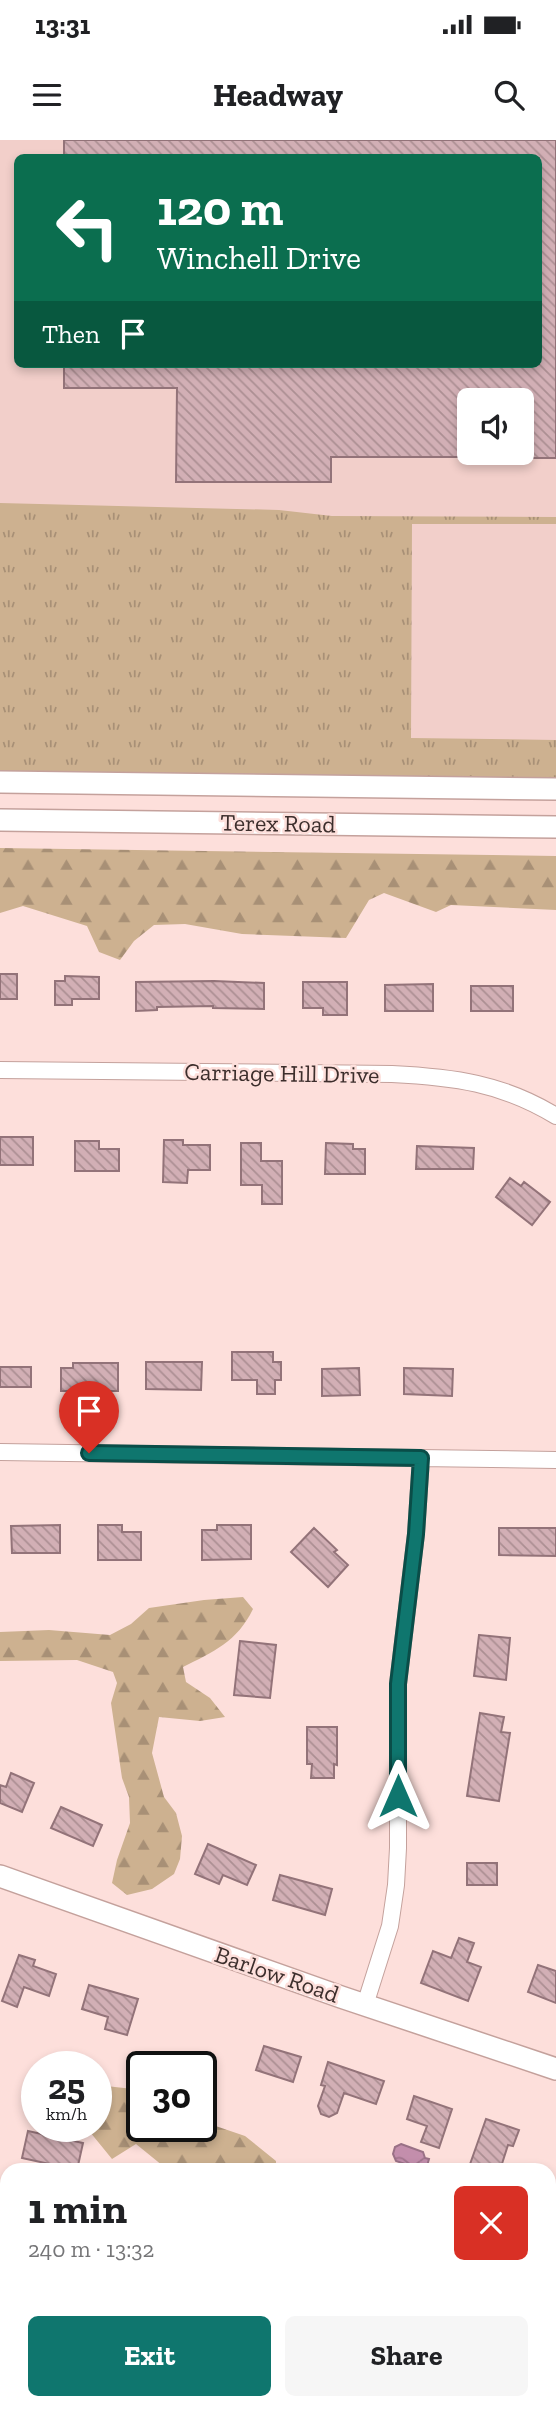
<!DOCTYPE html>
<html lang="en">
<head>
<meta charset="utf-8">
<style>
	:root { --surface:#fff; --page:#f6f6f6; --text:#202124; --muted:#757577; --accent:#0f766e }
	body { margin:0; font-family:"Zilla Slab",serif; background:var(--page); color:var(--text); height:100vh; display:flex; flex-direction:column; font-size:26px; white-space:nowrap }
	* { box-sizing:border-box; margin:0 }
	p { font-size:23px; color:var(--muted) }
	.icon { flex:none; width:38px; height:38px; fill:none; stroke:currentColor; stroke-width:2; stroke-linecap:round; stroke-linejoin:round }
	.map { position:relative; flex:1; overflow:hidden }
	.panel { position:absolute; left:0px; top:2023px; width:556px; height:247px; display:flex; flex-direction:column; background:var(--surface); border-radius:21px 21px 0 0; box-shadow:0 4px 10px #0003 }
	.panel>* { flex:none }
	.hud { position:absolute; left:14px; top:14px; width:528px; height:214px; border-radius:10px; box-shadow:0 4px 10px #0003; background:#0b6e4f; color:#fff; overflow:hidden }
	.tools { position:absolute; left:457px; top:248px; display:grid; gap:14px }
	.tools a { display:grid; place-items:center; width:77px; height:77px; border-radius:10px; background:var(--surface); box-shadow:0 4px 10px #0003; font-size:35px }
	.speed { position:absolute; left:21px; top:1911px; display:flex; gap:14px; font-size:35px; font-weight:700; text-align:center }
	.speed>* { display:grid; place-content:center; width:91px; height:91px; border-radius:50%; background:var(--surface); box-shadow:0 4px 10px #0003; line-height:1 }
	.speed small { font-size:18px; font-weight:400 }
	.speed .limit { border:4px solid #111; border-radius:10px; background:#fff; color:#111 }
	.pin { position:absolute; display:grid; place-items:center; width:60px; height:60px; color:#fff; margin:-72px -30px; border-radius:50% 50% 50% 0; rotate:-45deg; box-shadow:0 0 7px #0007 }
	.pin .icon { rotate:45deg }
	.me { position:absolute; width:77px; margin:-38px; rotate:0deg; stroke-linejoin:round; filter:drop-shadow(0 0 5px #0008) }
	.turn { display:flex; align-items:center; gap:24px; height:147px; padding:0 28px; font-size:32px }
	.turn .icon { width:91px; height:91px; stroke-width:2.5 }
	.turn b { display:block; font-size:49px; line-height:60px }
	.then { display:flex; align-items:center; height:66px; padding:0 28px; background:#0003; gap:14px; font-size:26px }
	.round { display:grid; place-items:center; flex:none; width:74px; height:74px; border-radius:10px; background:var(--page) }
	.summary { display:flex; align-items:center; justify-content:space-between; height:119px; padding:0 28px }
	h1 { font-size:42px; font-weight:800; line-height:52px }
	.action { display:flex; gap:14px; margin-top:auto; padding:14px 28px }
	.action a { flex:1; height:80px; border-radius:10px; background:var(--accent); color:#fff; font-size:28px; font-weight:800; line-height:80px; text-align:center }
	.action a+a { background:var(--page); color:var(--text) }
	.status { display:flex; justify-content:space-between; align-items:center; height:49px; padding:0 35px; background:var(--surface); direction:ltr }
	.status svg { height:19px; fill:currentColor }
	header { display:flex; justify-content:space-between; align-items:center; height:91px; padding:0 28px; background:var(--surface); font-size:32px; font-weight:800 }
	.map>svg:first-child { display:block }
	.built { fill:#f2cfca; fill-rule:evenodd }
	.grass { fill:url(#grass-tufts) }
	.forest { fill:url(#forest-firs) }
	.water { fill:url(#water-waves); stroke:#9a7186; stroke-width:2 }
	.building { fill:url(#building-back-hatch); stroke:#937379; stroke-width:2 }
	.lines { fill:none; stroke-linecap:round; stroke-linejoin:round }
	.street-casing { stroke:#c4a19c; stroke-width:18 }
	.secondary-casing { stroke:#c4a19c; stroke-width:24 }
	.street { stroke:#fff; stroke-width:16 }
	.secondary { stroke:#fff; stroke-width:21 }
	.route-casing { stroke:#0a4d48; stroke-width:18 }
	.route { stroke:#0f766e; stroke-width:12 }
	.labels { text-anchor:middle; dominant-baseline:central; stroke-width:5; stroke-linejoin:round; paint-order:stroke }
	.street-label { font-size:24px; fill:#3c2e2c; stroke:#fddfdb }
</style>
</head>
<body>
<div class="status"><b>13:31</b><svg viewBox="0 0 49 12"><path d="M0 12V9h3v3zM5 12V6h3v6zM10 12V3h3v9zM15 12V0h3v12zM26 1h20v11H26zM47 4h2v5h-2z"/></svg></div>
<header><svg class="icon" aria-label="menu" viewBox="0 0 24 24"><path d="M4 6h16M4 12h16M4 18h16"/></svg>Headway<svg class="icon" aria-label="search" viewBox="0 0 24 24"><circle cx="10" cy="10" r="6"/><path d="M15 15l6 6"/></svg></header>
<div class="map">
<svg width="556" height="2269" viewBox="0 0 556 2269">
	<defs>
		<pattern id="grass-tufts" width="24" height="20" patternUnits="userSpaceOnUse" patternTransform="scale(1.75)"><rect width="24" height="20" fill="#cdb190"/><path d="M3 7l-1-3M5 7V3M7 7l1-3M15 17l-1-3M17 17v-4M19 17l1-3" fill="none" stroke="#a89076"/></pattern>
		<pattern id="forest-firs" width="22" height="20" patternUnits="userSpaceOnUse" patternTransform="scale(1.75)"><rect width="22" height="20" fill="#cdb190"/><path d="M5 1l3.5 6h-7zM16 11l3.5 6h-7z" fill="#a89076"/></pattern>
		<pattern id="water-waves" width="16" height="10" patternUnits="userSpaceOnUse" patternTransform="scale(1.75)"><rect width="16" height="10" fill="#c38eac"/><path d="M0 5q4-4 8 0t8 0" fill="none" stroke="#a0748c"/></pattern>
		<pattern id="building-back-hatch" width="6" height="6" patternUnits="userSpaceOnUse" patternTransform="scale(1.75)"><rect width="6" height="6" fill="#d2afb5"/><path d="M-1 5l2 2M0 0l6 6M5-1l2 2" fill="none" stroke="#ac8f93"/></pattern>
	</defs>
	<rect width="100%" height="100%" fill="#fddfdb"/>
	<!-- built -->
	<path class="built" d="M0,0H556V619L0,609ZM18,18H539V224H18ZM469,261H522V313H469Z"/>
	<!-- grass -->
	<path class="grass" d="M0,363L279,370L332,376L556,377V384H412L411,598L556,600V640L0,634Z"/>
	<!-- forest -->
	<path class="forest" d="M0,708L556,716V770L451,765L436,772L384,753L369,760L346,798L242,794L185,784L154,785L134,801L120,820L99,812L87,786L23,766L0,773Z
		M243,1457L253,1469C237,1502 213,1512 183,1527L186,1542L210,1558L225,1577L200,1581L159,1577L152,1613L164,1657L176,1673L182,1696L180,1719L174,1734L152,1749L127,1755L112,1743L117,1720L130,1683L129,1657L122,1638L111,1563L117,1543L113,1532L77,1520L0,1521V1492L49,1490L110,1495L131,1484L149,1468L204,1460Z
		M96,1942L106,1946L142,1950V1986H201V1981L245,1996L276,2021V2030H168L136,2004L112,2019L90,1992L81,1986H96Z"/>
	<!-- water -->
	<path class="water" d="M401,2004L423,2012L425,2018L429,2019L427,2026L417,2028L396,2021L393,2014L395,2007Z"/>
	<!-- building -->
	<path class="building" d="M64,0H556V318H522V261H469V317H331V342H176L177,248H64V224H539V18H64Z
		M0,834H17V859H0Z
		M65,836L99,837V859H72V865H55V841H65Z
		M214,841L264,843V869L213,868V866L157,867V870L136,871V842Z
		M303,842H347V875H323V868H303Z
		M433,844V871H385V845Z
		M471,846H513V871H471Z
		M0,997H33V1025H0Z
		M164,1000H183V1005H210V1030H188L187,1043L163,1042Z
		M75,1001H99V1009H119V1031H75Z
		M241,1003H261V1021H282V1064H262V1045H241Z
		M326,1003L353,1004V1009H365V1034H325Z
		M417,1006L474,1008L473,1029H416Z
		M510,1038L521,1046L524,1042L550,1062L532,1085L496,1057Z
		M232,1212H273V1222H281V1240H275V1254H257V1240H232Z
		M146,1222H202L201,1250L146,1249Z
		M73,1223H118V1251H61V1228H73Z
		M0,1227H31V1247H0Z
		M359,1228L360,1255L322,1256V1229Z
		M404,1228L453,1229L452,1256L404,1254Z
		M60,1385V1413H12L11,1386Z
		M98,1385H122V1392H141V1420H98Z
		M217,1385H251V1419L202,1420V1390H217Z
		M314,1388L337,1410L334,1412L348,1425L328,1447L291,1412Z
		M499,1388H556V1416L499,1415Z
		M479,1495L510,1498L506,1540L474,1536Z
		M240,1501L276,1505L270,1558L234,1555Z
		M480,1573L504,1577L501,1592L510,1593L499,1661L467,1656Z
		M307,1587H337V1625L334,1624V1638H311L312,1624H307Z
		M11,1633L34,1643L22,1672L0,1663V1645L6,1647Z
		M61,1667L102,1685L93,1706L51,1688Z
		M208,1704L256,1725L247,1745L223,1735L219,1744L195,1734Z
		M467,1723H497V1745H467Z
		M280,1735L332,1749L325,1775L273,1760Z
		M459,1798L474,1803L467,1822L481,1827L468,1861L421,1843L433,1811L451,1818Z
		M19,1815L35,1820L33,1826L56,1834L49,1856L24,1847L17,1867L2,1861Z
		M538,1825L556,1831V1863L528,1852Z
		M89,1845L138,1859L127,1895L105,1889L108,1877L82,1869Z
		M264,1906L301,1917L293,1942L256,1930Z
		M328,1922L384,1941L376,1964L344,1953L337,1973L329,1977L321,1974L318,1966L325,1946L321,1945Z
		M414,1956L452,1969L439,2008L421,2002L427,1986L407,1979Z
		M486,1979L519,1990L513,2006L508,2005L500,2030H478L469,2027Z
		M28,1991L83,2003L77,2030L22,2018Z"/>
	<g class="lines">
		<!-- street casing -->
		<g class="street-casing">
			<path id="street" d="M0,930L392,934C453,937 502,943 556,976
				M0,1312L556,1320
				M365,1865L390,1786L396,1745L398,1708V1544L416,1394L421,1318
				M0,2076L7,2078
				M550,2093L556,2075
				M519,2263V2269
				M82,2269L83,2263"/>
		</g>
		<!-- secondary casing -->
		<g class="secondary-casing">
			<path id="secondary" d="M0,642L556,649
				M0,680L556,687
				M0,1736L341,1857L556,1929"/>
		</g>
		<!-- street -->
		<use href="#street" class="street"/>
		<!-- secondary -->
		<use href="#secondary" class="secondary"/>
	</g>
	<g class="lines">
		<!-- route casing -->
		<g class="route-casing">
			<path id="route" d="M89,1313L421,1318L416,1394L398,1544V1656"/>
		</g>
		<!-- route -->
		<use href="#route" class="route"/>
	</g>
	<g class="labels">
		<!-- street labels -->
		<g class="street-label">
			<text transform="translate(278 683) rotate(1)">Terex Road</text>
			<text transform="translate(282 933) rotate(1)">Carriage Hill Drive</text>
			<text transform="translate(277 1834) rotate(19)">Barlow Road</text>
		</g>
	</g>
</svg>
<div class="tools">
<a><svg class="icon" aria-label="sound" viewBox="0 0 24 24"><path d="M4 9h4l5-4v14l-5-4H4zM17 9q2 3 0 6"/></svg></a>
</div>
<div class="speed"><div>25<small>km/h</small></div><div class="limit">30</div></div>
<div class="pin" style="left:89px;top:1313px;background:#d93025"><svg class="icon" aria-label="arrive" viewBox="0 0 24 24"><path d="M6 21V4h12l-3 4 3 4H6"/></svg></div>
<svg class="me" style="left:398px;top:1656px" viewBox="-20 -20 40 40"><path d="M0-17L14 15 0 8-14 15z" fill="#0f766e" stroke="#fff" stroke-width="4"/></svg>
<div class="hud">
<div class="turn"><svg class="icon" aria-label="left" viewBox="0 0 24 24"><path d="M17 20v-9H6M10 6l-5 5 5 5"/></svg><div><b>120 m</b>Winchell Drive</div></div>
<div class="then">Then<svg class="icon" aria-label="arrive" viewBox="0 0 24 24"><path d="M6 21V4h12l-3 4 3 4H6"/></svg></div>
</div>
<section class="panel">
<div class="summary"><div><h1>1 min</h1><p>240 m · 13:32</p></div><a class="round" style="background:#d93025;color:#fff"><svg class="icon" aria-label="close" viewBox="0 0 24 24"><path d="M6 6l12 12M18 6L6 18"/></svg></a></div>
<div class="action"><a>Exit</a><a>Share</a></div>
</section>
</div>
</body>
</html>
